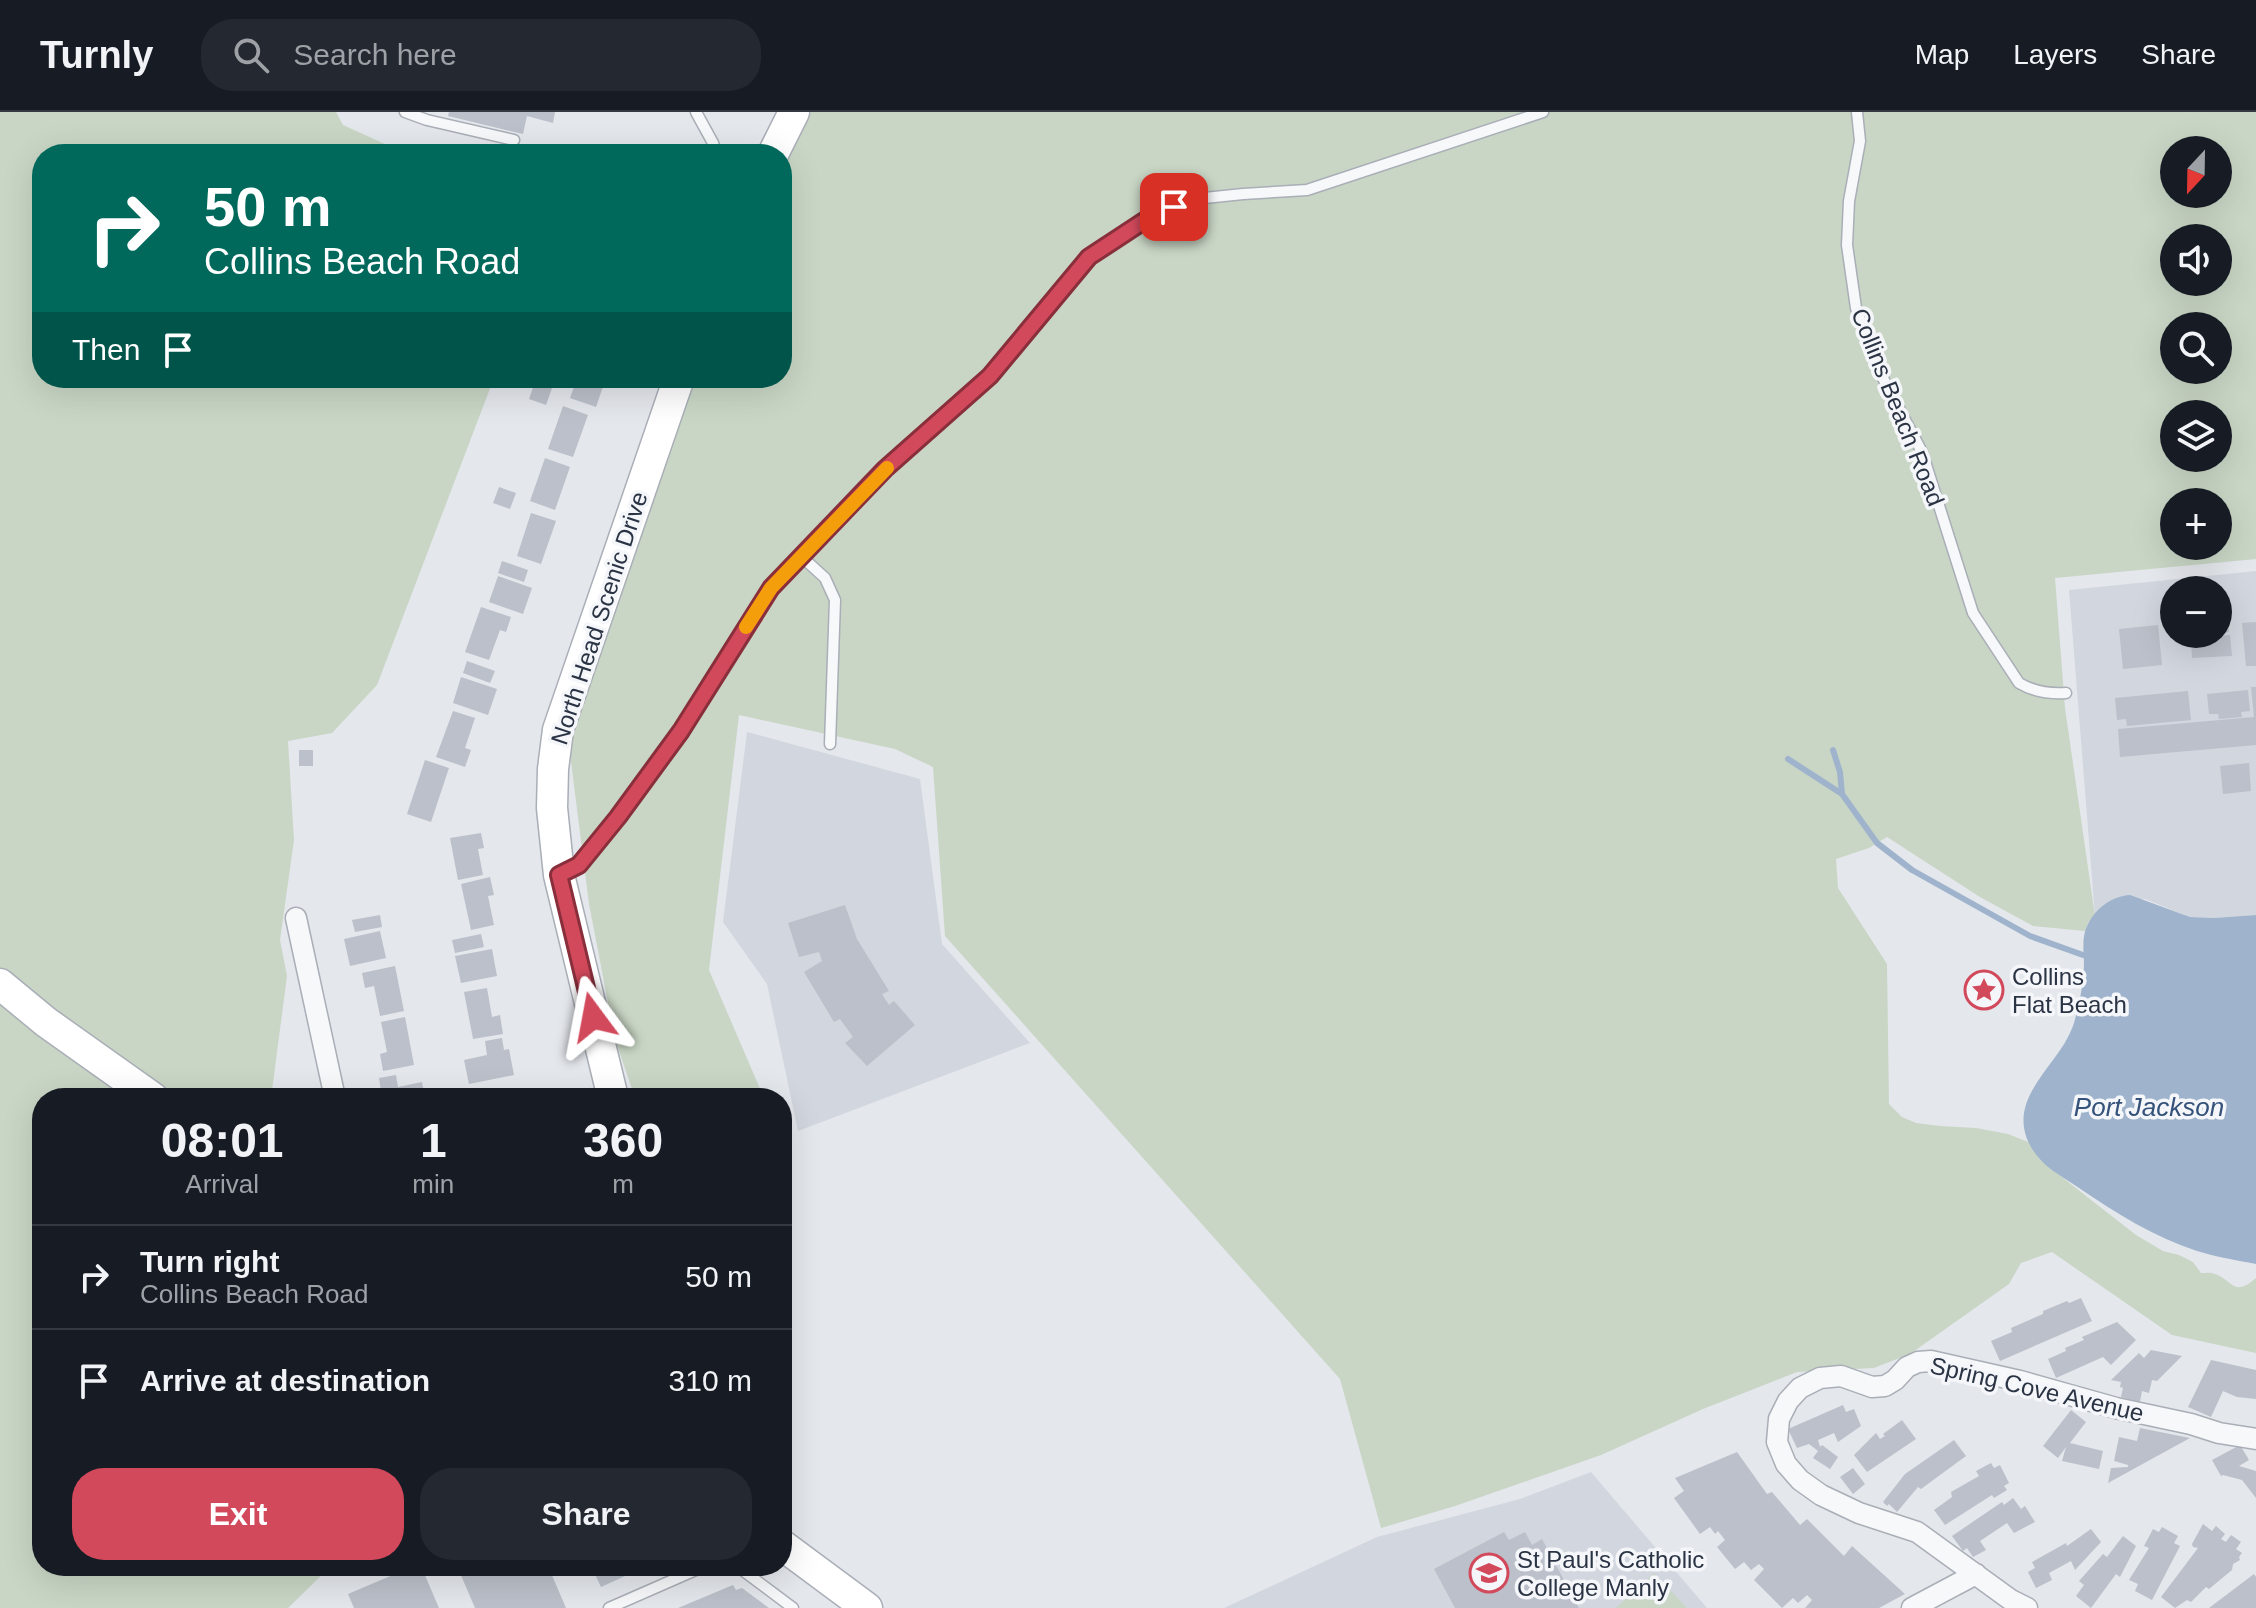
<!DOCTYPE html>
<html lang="en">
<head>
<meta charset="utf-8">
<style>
	:root { --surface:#171b24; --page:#242831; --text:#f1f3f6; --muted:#9ea1a6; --line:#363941; --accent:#d1495b }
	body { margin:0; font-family:Arial,sans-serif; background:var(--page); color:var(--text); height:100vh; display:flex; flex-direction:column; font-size:30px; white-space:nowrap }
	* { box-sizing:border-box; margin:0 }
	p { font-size:26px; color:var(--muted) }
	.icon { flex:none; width:44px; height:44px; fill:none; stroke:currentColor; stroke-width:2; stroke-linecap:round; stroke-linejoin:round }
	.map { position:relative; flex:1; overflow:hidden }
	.panel { position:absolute; left:32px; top:976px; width:760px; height:488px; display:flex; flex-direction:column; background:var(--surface); border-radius:32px; box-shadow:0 8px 32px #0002 }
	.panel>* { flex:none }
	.hud { position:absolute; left:32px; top:32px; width:760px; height:244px; border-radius:32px; box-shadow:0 8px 32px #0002; background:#00695c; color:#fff; overflow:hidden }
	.needle { width:52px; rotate:202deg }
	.fabs { position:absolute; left:2160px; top:24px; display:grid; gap:16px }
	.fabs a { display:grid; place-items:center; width:72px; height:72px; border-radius:50%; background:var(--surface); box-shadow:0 8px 32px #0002; font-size:40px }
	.pin { position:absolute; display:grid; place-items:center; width:68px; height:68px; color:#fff; margin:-34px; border-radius:16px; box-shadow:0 4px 12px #0006 }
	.me { position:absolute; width:88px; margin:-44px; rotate:347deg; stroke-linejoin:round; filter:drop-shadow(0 0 6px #0008) }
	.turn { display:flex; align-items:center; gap:28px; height:168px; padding:0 40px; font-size:36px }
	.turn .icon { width:104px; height:104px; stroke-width:2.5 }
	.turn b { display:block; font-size:56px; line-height:68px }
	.then { display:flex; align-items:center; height:76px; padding:0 40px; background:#0003; gap:16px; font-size:30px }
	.eta { display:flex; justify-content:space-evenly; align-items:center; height:136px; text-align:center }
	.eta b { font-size:48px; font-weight:700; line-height:56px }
	.action { display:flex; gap:16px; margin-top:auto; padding:16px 40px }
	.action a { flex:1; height:92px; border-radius:32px; background:var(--accent); color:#fff; font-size:32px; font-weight:700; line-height:92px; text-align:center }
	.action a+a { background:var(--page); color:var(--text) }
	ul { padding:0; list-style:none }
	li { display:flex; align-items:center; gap:24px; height:104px; padding:0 40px; border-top:2px solid var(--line) }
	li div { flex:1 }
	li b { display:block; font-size:30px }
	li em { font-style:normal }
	header { display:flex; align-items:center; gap:48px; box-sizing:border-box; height:112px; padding:0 40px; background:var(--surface); border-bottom:2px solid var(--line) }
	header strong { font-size:38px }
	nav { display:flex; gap:44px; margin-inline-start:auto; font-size:28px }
	.search { width:560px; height:72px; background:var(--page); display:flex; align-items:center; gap:20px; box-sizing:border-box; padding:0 28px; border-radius:32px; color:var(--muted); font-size:30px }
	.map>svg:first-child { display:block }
	.built { fill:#d2d6de; fill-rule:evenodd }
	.green { fill:#c9d6c5; fill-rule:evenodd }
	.water { fill:#9fb4cc }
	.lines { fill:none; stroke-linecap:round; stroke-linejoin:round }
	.stream { stroke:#9fb4cc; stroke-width:6 }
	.building { fill:#bbc0ca }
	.lane-casing { stroke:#a9aeb7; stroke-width:13 }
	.street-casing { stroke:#a9aeb7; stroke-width:23 }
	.secondary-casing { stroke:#a9aeb7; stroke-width:33 }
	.lane { stroke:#f7f8fa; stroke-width:10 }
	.street { stroke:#f7f8fa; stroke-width:20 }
	.secondary { stroke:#fff; stroke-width:30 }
	.route-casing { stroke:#882f3b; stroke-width:20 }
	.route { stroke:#d1495b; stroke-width:14 }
	.slow { stroke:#f59e0b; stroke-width:14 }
	.labels { text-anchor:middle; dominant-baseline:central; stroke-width:7; stroke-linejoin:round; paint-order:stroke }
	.street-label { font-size:24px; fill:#2b3445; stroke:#f4f6f9 }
	.poi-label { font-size:24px; fill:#2b3445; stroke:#f4f6f9; text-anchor:start }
	.water-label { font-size:26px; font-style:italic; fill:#34527a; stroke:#f4f6f9 }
</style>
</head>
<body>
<header>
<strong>Turnly</strong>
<div class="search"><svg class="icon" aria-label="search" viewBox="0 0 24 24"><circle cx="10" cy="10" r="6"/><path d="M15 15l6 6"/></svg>Search here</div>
<nav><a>Map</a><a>Layers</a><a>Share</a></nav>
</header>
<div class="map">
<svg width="2256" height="1496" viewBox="0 0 2256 1496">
	<rect width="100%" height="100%" fill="#e4e7ec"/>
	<!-- built -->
	<path class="built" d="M2256,459V803L2214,806L2190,805L2145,787L2103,794L2095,804L2069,478ZM2174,478H2218V522H2174Z
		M747,620L920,667L942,832L1030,931L798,1019L767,872L723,810Z
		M1591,1360L1707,1496H1224L1377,1425L1520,1387Z"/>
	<!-- green -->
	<path class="green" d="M0,0H336L343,13L407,42H42V266H494L377,573L332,621L288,629L294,728L280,828L287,864L271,986H42V1454H331L288,1496H0Z
		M811,0H2256V447L2055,466L2065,596L2095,804L2089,809L2085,819L2033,814L1980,785L1887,725L1869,736L1836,747L1838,776L1887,852L1889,992L1902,1005L1916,1011L1940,1014L1976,1016L2008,1022L2028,1030L2040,1048L2136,1123L2163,1139L2179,1143L2193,1150L2201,1161C2205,1161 2211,1160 2215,1162C2233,1168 2233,1186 2256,1166V1241L2172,1223L2052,1140L2021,1151L2009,1172L1910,1242L1874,1256L1797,1260L1703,1297L1601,1343L1455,1394L1381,1416L1340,1267L945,824L933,655L895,637L739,603L709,858L764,986H635L615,927L589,792L567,618L689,266H782V58ZM2174,38H2218V82H2174ZM2174,126H2218V170H2174ZM2174,214H2218V258H2174ZM2174,302H2218V346H2174ZM2174,390H2218V434H2174Z
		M1654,1461L1687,1496H1616Z"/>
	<!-- water -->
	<path class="water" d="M2130,783L2190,805L2214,806L2256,803V1152C2236,1148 2216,1145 2197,1139C2154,1125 2116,1101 2079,1076C2057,1061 2038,1053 2027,1027C2010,982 2059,953 2073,914C2079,895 2083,874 2084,854C2084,840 2081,825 2088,812C2096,796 2112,784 2130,783Z"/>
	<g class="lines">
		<!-- stream -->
		<path class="stream" d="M1833,638L1840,660L1842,682
			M1788,647L1842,682L1877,731L1912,758L2030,824L2083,843"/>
	</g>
	<!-- building -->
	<path class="building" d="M449,0H555L553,11L527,4L523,22L448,4Z
		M577,266H606L596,295L570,286Z
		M535,270L552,276L546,293L529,287Z
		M563,294L588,303L573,345L548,337Z
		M545,346L570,355L555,398L530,389Z
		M499,375L516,381L510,397L493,391Z
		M531,401L556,409L541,452L517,444Z
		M502,449L528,458L524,470L498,461Z
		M498,464L532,476L523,502L489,490Z
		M481,495L511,505L506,520L500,518L489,548L465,540Z
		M2218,500H2227L2229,520L2218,521Z
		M2256,510V554H2246L2242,511Z
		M2158,513L2162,553L2123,557L2119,517Z
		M2230,523L2232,544L2192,546L2191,525Z
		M467,549L495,559L490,571L463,561Z
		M461,565L497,577L488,603L453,591Z
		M2251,575H2256V633L2120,645L2118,617L2254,605Z
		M2248,578L2250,599L2241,600L2242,605L2219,607L2218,602H2209L2207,582Z
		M2188,579L2191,608L2127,614L2126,607L2117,608L2115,586Z
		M453,599L475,606L465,636L471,638L465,655L436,645Z
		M299,638H313V654H299Z
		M425,648L449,656L431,710L407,702Z
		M2249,651L2251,679L2223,682L2220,654Z
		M481,721L484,736L478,737L483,763L458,768L450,726Z
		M490,765L494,783L488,784L494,813L471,818L461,772Z
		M845,793L857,827L889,879L882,882L889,893L894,889L915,913L867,954L845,931L853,925L840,907L834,910L804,860L822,849L819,840L799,845L788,811Z
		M380,803L382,815L355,820L352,808Z
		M380,819L386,846L350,854L344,827Z
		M481,822L484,835L455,841L452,828Z
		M492,837L497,864L461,871L455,844Z
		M395,854L404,899L380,904L374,874L365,876L362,861Z
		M487,876L492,905L500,903L503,922L473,927L464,880Z
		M405,905L414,953L383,959L380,942L387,940L381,910Z
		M502,926L504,938L509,937L514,963L469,972L464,948L487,943L485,929Z
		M396,963L398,975L422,970L425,986H377L376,980L381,979L379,966Z
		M2081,1186L2092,1209L2000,1249L1991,1229L2012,1220L2011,1216L2043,1202V1199L2067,1189L2069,1191Z
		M2117,1210L2136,1228L2111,1253L2103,1245L2056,1266L2048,1247L2066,1239L2065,1236L2084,1228L2082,1225Z
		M2151,1238L2182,1244L2157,1269L2152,1268L2149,1281L2142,1279L2140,1290L2121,1285L2123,1276L2120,1275L2121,1270L2111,1268L2139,1241L2144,1246Z
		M2211,1248L2256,1258V1287L2237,1285L2223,1279L2211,1305L2188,1295Z
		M1843,1293L1846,1300L1854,1297L1861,1314L1838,1330L1834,1321L1818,1328L1820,1335L1822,1333L1838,1345L1830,1357L1813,1346L1818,1339L1809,1332L1797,1336L1788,1317Z
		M2071,1298L2086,1310L2070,1331L2103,1339L2099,1357L2062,1349L2066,1335L2058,1346L2043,1334Z
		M1902,1308L1916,1327L1867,1360L1854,1343L1876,1321L1880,1327L1885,1324L1883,1322Z
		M2140,1316L2190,1326L2108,1371L2111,1356L2128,1355V1353L2114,1349L2119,1325L2137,1329Z
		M1954,1328L1966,1344L1921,1377L1918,1375L1897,1400L1889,1392L1887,1394L1883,1390L1905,1362Z
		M2240,1333L2249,1348L2239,1354L2256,1359V1386L2242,1368L2223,1363L2221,1364L2212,1348Z
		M1737,1340L1767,1382L1772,1380L1800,1413L1807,1407L1844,1444L1852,1434L1905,1482L1879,1496H1805L1812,1488L1807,1483L1798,1491L1793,1486L1782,1496L1754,1468L1764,1457L1759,1452L1751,1458L1744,1450L1735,1457L1717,1435L1725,1428L1718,1419L1715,1422L1710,1415L1700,1422L1674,1386L1684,1379L1675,1366Z
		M1991,1351L1994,1356L2000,1353L2009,1371L2004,1374L2007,1378L1994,1386L1992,1383L1945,1413L1934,1398L1952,1385L1951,1380L1979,1364L1976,1359Z
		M1853,1356L1865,1372L1853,1382L1840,1365Z
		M2013,1386L2021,1397L2025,1394L2035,1410L2014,1421L2007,1411L1980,1429L1986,1438L1973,1445L1967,1436L1963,1439L1952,1424L2002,1390L2004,1393Z
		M2203,1412L2212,1419L2216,1414L2225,1422L2221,1427L2226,1430L2231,1423L2241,1430L2236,1437L2242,1441L2239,1445L2240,1448L2233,1452L2232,1458L2209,1477L2206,1475L2191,1490L2187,1488L2175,1496L2161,1485L2198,1436L2193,1435L2192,1432Z
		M2162,1415L2178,1424L2174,1431L2180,1434L2152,1488L2135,1479L2138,1472L2129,1468L2149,1436L2144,1434L2153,1417L2159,1420Z
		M2091,1417L2101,1430L2075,1458L2071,1449L2049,1461L2052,1468L2036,1476L2028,1460L2035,1456L2032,1450L2066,1431L2067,1434Z
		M1504,1420L1509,1428L1525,1420L1532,1433L1542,1427L1579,1496H1455L1434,1457Z
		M2123,1424L2136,1434L2120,1465L2116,1462L2091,1496L2076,1484L2084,1473L2079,1469L2103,1442L2107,1445Z
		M414,1454H421L439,1496H354L348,1482Z
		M457,1454H548L566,1496H475Z
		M591,1454H647L601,1475Z
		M2254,1462L2256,1465V1496H2209Z
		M733,1473L736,1478L742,1476L769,1496H678Z"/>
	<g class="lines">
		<!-- lane casing -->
		<g class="lane-casing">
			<path id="lane" d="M405,0L427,8L514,28
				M696,0L713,31L717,42
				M1857,0L1860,29L1849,89L1847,133L1856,196L1876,253L1922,340L1973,501L2019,571C2034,580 2049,582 2066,581
				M802,445L825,466L835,488L830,632
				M564,761L579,753L602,726L681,619L771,476L885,357L990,264L1089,145L1153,103L1195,87L1243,82L1307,78L1543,0
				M737,1454L793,1496
				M609,1496L705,1454"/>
		</g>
		<!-- street casing -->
		<g class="street-casing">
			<path id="street" d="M296,806L335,986
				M1912,1496L1976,1462
				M2027,1496L2011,1488L1917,1420L1859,1401L1821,1383L1800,1368L1786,1352L1777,1330L1779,1307L1788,1289L1800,1276L1820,1266L1841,1264L1872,1275L1885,1274L1895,1268L1907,1255L1918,1250L1931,1249L2020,1269L2116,1296L2191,1312L2219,1321L2256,1327"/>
		</g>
		<!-- secondary casing -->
		<g class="secondary-casing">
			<path id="secondary" d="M773,42L794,0
				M0,872L46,910L153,986
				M613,986L559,763L552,696L553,657L558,618L679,266
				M782,1433L867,1496"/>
		</g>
		<!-- lane -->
		<use href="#lane" class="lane"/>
		<!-- street -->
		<use href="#street" class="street"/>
		<!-- secondary -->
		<use href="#secondary" class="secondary"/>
	</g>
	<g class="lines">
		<!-- route casing -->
		<g class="route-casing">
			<path id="route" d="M593,905L559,763L579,753L618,705L681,619L771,476L885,357L990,264L1089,145L1153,103L1174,95"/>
		</g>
		<!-- route -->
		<use href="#route" class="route"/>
		<!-- slow -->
		<path class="slow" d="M746,515L771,476L887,356"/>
	</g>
	<!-- icons -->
	<defs>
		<g id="sight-ring" transform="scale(2)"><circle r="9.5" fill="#f4f6f9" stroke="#d1495b" stroke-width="1.5"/><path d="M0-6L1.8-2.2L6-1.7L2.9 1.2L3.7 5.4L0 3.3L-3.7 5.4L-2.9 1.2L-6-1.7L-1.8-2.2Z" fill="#d1495b"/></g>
		<g id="school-ring" transform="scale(2)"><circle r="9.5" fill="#f4f6f9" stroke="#d1495b" stroke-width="1.5"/><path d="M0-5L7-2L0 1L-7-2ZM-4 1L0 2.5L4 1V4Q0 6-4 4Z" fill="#d1495b"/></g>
	</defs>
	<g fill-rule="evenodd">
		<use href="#sight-ring" x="1984" y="878"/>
		<use href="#school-ring" x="1489" y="1461"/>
	</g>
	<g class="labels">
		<!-- street labels -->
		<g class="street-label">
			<text transform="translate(1898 295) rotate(68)">Collins Beach Road</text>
			<text transform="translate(599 506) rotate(-72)">North Head Scenic Drive</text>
			<text transform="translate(2037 1277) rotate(13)">Spring Cove Avenue</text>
		</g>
		<!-- poi labels -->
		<g class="poi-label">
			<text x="2012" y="864">Collins<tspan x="2012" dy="28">Flat Beach</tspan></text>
			<text x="1517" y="1447">St Paul's Catholic<tspan x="1517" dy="28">College Manly</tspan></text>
		</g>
		<!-- water labels -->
		<g class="water-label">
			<text x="2149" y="995">Port Jackson</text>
		</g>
	</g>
</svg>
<div class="fabs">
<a><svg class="needle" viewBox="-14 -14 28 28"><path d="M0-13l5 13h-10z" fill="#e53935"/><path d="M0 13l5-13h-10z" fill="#9ea1a6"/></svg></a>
<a><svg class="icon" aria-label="sound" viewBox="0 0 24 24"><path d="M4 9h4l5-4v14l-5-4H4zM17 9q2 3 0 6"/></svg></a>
<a><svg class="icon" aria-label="search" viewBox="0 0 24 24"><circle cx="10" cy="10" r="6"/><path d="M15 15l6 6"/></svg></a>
<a><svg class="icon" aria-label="layers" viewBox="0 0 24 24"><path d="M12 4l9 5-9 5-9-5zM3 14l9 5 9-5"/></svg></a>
<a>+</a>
<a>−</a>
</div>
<div class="pin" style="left:1174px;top:95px;background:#d93025"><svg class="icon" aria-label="arrive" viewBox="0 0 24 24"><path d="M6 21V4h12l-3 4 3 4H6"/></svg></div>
<svg class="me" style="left:593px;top:905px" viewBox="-20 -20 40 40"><path d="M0-17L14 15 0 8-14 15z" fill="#d1495b" stroke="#fff" stroke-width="4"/></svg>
<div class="hud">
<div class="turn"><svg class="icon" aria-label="right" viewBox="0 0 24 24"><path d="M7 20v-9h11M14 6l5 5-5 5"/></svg><div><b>50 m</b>Collins Beach Road</div></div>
<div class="then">Then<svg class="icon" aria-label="arrive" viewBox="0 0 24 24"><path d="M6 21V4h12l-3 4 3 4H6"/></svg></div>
</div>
<section class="panel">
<div class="eta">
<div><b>08:01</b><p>Arrival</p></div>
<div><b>1</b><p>min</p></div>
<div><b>360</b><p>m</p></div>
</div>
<ul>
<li><svg class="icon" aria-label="right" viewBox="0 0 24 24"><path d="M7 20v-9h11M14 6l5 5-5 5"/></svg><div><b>Turn right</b><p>Collins Beach Road</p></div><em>50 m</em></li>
<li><svg class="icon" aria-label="arrive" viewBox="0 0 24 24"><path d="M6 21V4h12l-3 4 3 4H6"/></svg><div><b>Arrive at destination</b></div><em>310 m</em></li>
</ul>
<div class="action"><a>Exit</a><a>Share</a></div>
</section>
</div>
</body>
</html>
